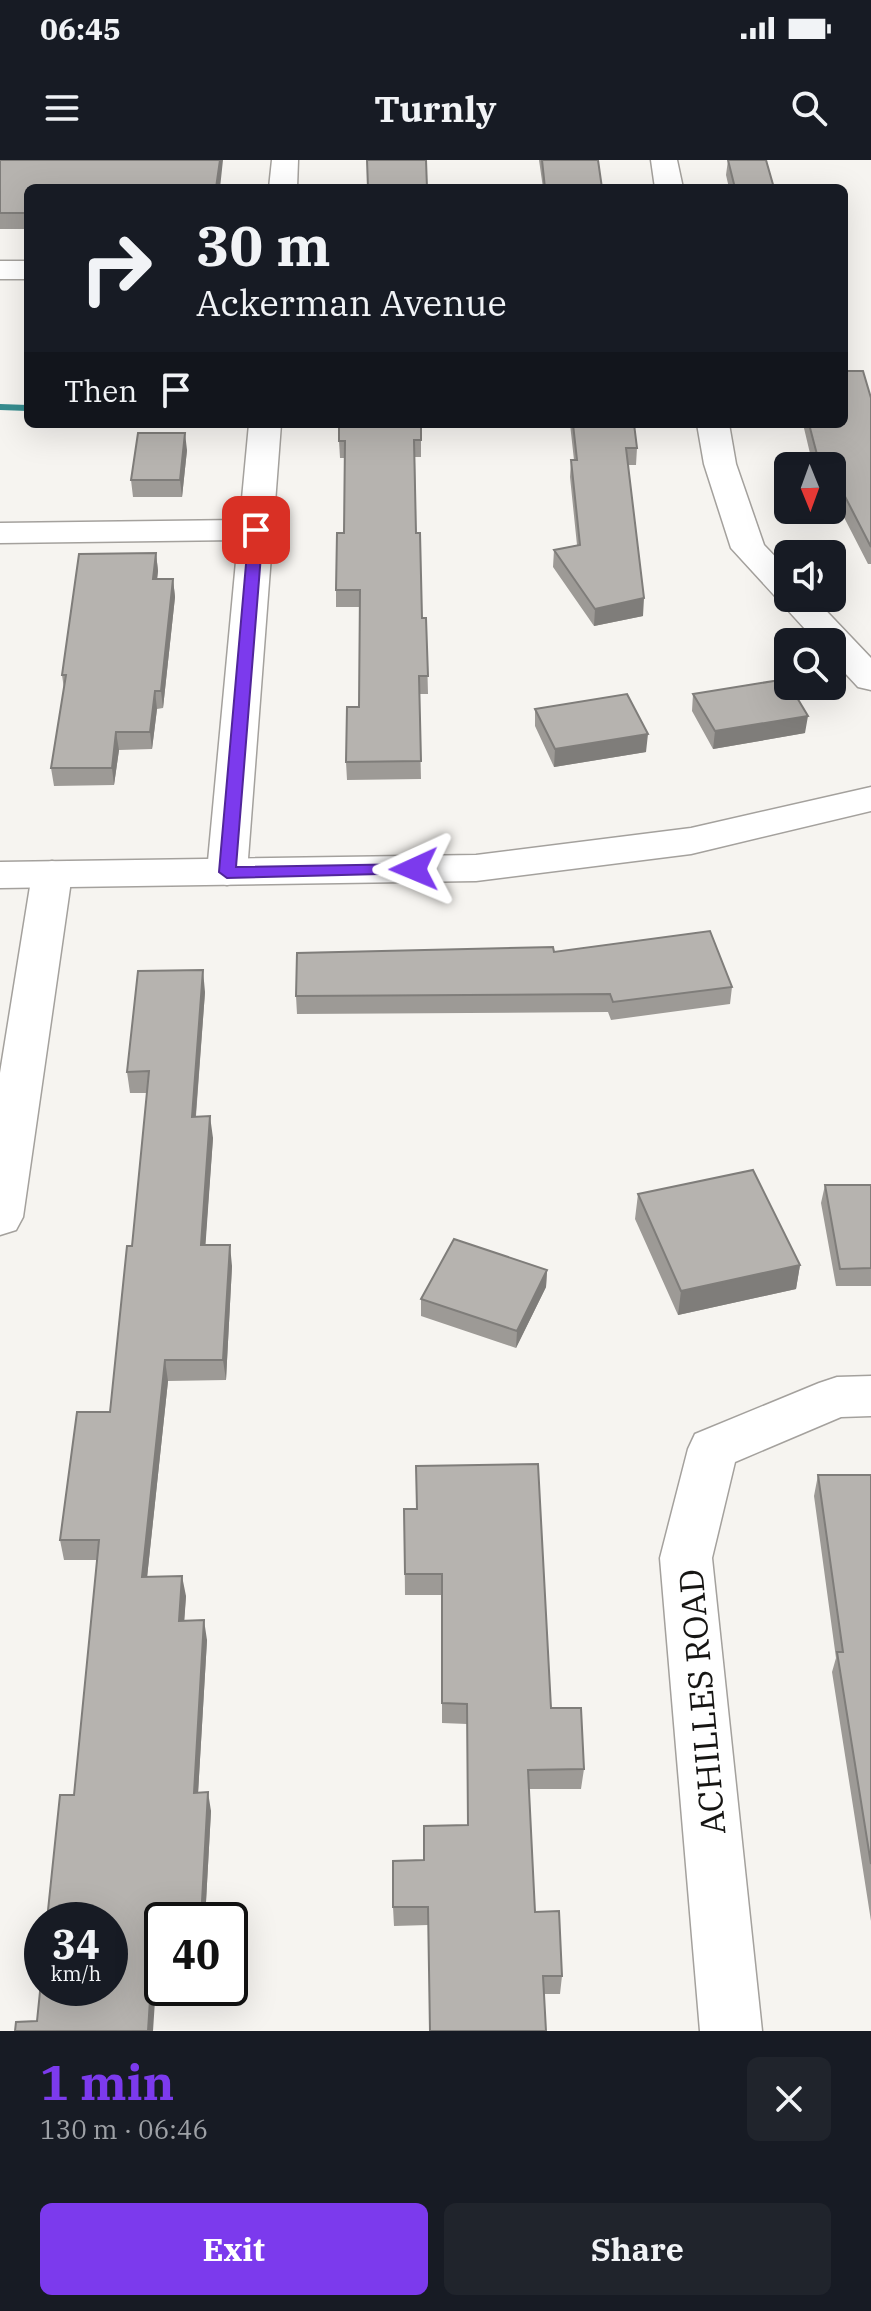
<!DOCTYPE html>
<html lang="en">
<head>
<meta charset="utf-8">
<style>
	:root { --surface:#171b24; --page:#20242c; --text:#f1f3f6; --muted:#9ea1a6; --accent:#7c3aed }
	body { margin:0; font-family:"IBM Plex Serif",serif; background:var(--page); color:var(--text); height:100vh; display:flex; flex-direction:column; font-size:30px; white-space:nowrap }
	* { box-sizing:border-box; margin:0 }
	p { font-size:26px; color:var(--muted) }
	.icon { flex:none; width:44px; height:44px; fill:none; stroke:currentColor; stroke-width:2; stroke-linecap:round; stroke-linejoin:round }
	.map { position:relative; height:1871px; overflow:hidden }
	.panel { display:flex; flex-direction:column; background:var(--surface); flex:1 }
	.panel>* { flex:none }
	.banner { position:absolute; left:24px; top:24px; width:824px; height:244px; border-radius:12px; box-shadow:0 8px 32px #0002; background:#171b24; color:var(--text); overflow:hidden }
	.needle { width:52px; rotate:179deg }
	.fabs { position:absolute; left:774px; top:292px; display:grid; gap:16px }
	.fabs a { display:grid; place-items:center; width:72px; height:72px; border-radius:12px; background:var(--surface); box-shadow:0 8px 32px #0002; font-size:40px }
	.speed { position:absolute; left:24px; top:1742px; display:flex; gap:16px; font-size:40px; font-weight:700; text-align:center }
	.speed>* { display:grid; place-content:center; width:104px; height:104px; border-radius:50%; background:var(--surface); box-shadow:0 8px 32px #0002; line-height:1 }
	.speed small { font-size:20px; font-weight:400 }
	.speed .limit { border:4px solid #111; border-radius:12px; background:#fff; color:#111 }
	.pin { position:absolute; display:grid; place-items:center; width:68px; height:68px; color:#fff; margin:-34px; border-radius:16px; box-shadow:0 4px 12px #0006 }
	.me { position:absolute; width:88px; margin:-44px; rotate:269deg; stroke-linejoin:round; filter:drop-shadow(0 0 6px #0008) }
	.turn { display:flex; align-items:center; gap:28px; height:168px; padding:0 40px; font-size:36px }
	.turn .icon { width:104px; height:104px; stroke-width:2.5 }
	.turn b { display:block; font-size:56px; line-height:68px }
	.then { display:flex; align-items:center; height:76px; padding:0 40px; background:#0003; gap:16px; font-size:30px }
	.round { display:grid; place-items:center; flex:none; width:84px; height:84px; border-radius:12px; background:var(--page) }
	.overview { display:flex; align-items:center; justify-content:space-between; height:136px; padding:0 40px }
	h1 { font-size:48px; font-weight:700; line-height:60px; color:var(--accent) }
	.cta { display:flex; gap:16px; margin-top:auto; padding:16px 40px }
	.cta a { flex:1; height:92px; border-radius:12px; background:var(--accent); color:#fff; font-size:32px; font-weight:700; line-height:92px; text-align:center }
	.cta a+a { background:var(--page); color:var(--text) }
	.status { display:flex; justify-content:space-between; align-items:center; height:56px; padding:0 40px; background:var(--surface); direction:ltr }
	.status svg { height:22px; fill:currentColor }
	header { display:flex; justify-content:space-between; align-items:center; height:104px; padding:0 40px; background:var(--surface); font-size:36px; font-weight:700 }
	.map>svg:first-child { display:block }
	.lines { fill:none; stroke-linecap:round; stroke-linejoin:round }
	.stream { fill:#378d8f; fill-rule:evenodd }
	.minor-casing { stroke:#a4a19d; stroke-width:3 }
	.tertiary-casing { stroke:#a4a19d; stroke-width:3 }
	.minor { fill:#fff; fill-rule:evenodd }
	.tertiary { fill:#fff; fill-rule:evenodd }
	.wall { fill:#9d9a96 }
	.shaded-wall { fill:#7f7d7a }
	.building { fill:#b6b3af; stroke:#7f7d7a; stroke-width:2 }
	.route { fill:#7c3aed; stroke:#51269a; stroke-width:2 }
	.labels { text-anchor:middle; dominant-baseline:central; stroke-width:8; stroke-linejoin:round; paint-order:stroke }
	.near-street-label { font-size:34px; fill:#161513; stroke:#fff }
</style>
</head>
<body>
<div class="status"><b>06:45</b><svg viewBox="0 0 49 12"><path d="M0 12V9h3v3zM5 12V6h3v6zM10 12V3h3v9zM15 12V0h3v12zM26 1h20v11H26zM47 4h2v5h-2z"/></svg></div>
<header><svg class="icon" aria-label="menu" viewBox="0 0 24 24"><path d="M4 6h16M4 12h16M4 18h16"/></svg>Turnly<svg class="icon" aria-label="search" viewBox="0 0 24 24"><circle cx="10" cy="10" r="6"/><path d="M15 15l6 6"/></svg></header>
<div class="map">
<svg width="871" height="1871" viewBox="0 0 871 1871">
	<rect width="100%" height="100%" fill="#f6f4f0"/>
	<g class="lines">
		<!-- stream -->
		<path class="stream" d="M0,244L28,245V251L0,250Z"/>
		<!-- minor casing -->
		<g class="minor-casing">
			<path id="minor" d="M272,0H298L297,28H269Z
				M651,0H677L683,28H655Z
				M0,101H28V119H0Z
				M249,264H281L247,712L241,721L227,725L213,721L207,712L238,380L0,383V363L240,360Z
				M697,264H729L736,304L764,385L788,410V438H814L871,498V530L858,527L832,499V482H817L731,388L704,304Z
				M52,701L66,705L72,714L23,1057L16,1070L0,1075V913L32,714L38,705Z
				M871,1216V1256L841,1257L735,1302L712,1398L762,1871H700L660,1398L688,1289L695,1274L819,1223L837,1217Z"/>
		</g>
		<!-- tertiary casing -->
		<g class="tertiary-casing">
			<path id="tertiary" d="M871,627V651L691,694L476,721L0,728V702L476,695L691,668Z"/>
		</g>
		<!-- minor -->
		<use href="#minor" class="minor"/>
		<!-- tertiary -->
		<use href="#tertiary" class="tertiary"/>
	</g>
	<!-- wall -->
	<path class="wall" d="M0,0L28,28V69H0Z
		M539,0H598L602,28H543Z
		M728,0L774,28H729L726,15Z
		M871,238V404H868L832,334V306H813L803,264H844Z
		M421,264V297H415L416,373L422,458H426L428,534H419L421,619L347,620L346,602L359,547L360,447H336V430L344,373L345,298H340L339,281Z
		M570,264H634L637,288L636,305H628L643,456L594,466L553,407L554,390L577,385L570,317L571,300H574Z
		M187,290L182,337H133L131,320Z
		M156,393L158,411L157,419H173L175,437L163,548L157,549L152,589L119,590L114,625L54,626L51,608L64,529L62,515Z
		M693,534L805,573L713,589L692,551Z
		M535,549L646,592L554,607L535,566Z
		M554,792L732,827L730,844L611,860L608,852L297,854L296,836Z
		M205,832L196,956L213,978L205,1085L232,1106L226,1220L168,1221L147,1417L186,1436L184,1460L207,1480L198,1633L211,1651L205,1760H162V1810H157L37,1861L74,1635L97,1400H64L60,1380L110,1252L132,1086L147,933H130L127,912Z
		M825,1025H871V1126H836L821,1043Z
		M638,1034L800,1105L796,1129L678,1155L635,1059Z
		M547,1110L546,1127L516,1188L421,1156V1139Z
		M818,1315H871V1761L832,1512L836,1498L814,1336Z
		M404,1349L551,1548L584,1609L581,1629H529L535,1752L562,1816L560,1834H544L428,1765L394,1766L393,1747L424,1700L467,1665V1564L442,1563V1435H405Z"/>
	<!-- shaded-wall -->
	<path class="shaded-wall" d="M220,0H223L220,28H216Z
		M185,273L187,290L182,337L180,320Z
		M156,393L158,411L155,437L153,419Z
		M173,419L175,437L163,548L161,531Z
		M644,438L643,456L594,466L595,449Z
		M155,531L157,549L152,589L150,572Z
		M808,556L805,573L713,589L715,571Z
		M116,572L119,590L114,625L112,608Z
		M648,574L646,592L554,607L555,589Z
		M203,810L205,832L194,978L192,957Z
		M210,956L213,978L204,1106L201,1085Z
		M230,1085L232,1106L226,1220L223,1200Z
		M800,1105L796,1129L678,1155L681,1131Z
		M547,1110L546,1127L516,1188L517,1171Z
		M165,1200L168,1221L145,1437L142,1417Z
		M182,1416L186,1436L183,1480L179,1461Z
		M204,1460L207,1480L197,1651L194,1633Z
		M208,1632L211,1651L205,1760H201Z
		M153,1793L157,1810L153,1871H148Z"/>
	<!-- building -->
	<path class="building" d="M0,0H220L216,28H28V53H0Z
		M367,0H426L427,28H368Z
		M542,0H598L602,28H545Z
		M728,0H766L774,28H735Z
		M844,211H863L871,238V387L835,317H832V306H820L809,264H844Z
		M339,264H421V280H414L416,373H420L422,458H426L428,516H419L421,601L346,602L347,547H359L360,430H336L337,373H344L345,281H339Z
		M573,264H634L637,288H626L644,438L595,449L554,390L580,385L571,300H577Z
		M138,273H185L180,320H131Z
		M156,393L153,419H173L161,531H155L150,572H116L112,608H51L66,515H62L79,394Z
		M786,519L788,522V526H790L808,556L715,571L693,534Z
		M627,534L648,574L555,589L535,549Z
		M710,771L732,827L613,842L610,834L296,836L297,793L553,787L554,792Z
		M203,810L192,957L210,956L201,1085H230L223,1200H165L142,1417L182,1416L179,1461L204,1460L194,1633L208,1632L201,1760H162V1793H153L148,1871H15L16,1862L37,1861L42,1812V1828H110V1760H47L60,1635H74L99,1380H60L77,1252H110L127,1086H132L149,911L127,912L138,811Z
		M753,1010L800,1105L681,1131L638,1034Z
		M825,1025H871V1108L840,1109Z
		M454,1079L547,1110L517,1171L421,1139Z
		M538,1304L551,1548H581L584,1609L528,1610L535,1752L559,1751L562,1816H543L546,1871H430L428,1747H393V1701L424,1700V1666L468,1665L467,1544L442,1543V1414H405L404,1349H417L416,1306Z
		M818,1315H871V1704L837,1492H843Z"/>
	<!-- route -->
	<path class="route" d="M256,366L263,370L236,707L414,704L419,705L422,709L419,713L227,718L219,712L249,370Z"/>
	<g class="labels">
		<!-- near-street labels -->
		<g class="near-street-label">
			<text transform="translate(701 1542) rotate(-95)">ACHILLES ROAD</text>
		</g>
	</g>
</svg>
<div class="fabs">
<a><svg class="needle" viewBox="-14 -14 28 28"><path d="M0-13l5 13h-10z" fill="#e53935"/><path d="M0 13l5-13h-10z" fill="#9ea1a6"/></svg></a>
<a><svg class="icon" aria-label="sound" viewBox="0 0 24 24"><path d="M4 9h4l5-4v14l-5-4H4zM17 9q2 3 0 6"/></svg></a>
<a><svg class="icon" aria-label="search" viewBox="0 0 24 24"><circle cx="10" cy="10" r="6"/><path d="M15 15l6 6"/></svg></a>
</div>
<div class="speed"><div>34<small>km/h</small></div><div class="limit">40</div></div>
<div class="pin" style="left:256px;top:370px;background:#d93025"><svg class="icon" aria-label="arrive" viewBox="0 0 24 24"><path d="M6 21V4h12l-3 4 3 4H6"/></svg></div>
<svg class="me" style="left:414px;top:709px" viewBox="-20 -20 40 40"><path d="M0-17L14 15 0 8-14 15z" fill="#7c3aed" stroke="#fff" stroke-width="4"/></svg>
<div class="banner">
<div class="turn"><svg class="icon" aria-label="right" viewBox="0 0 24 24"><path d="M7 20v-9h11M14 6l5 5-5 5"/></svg><div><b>30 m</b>Ackerman Avenue</div></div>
<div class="then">Then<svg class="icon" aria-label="arrive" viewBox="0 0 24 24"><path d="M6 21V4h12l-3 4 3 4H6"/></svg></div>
</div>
</div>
<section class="panel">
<div class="overview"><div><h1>1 min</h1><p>130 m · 06:46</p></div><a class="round"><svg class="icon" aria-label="close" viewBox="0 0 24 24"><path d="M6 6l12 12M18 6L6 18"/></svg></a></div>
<div class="cta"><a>Exit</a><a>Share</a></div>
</section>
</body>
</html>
